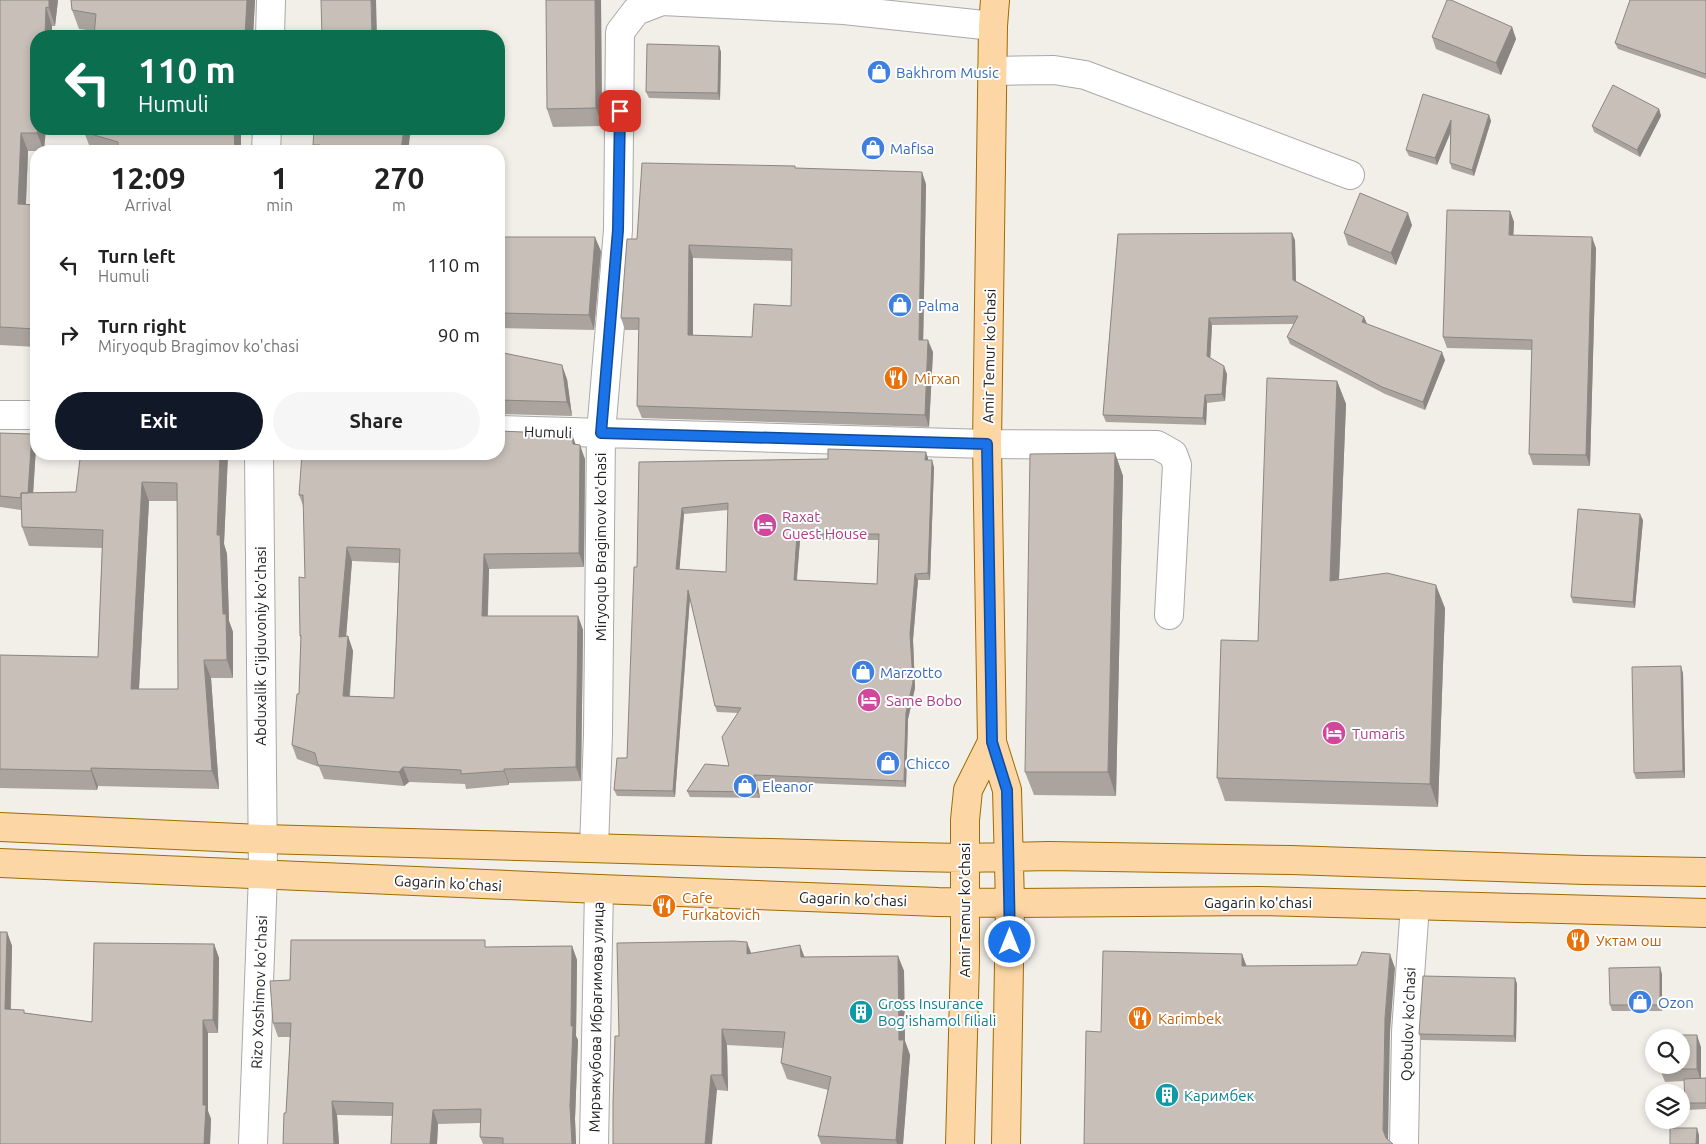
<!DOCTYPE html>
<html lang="en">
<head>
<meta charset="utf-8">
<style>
	:root { --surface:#fff; --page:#f6f6f6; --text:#222; --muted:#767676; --accent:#111827 }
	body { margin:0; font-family:Ubuntu,sans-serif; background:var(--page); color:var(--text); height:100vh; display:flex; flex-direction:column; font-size:19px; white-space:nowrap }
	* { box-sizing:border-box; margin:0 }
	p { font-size:16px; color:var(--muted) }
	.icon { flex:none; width:28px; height:28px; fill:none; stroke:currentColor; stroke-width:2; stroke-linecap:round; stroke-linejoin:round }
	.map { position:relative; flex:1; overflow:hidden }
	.sheet { position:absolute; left:30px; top:145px; width:475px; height:315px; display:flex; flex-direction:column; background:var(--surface); border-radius:20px; box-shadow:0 2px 8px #0003 }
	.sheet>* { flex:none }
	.banner { position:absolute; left:30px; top:30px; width:475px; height:105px; border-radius:20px; box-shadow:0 2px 8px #0003; background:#0b6e4f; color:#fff; overflow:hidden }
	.fabs { position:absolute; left:1645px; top:1029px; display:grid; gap:10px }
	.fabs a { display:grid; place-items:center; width:45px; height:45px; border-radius:50%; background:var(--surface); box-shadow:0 2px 8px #0003; font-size:25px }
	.pin { position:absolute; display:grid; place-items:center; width:42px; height:42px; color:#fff; margin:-21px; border-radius:10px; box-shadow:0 2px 8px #0006 }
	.me { position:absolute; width:55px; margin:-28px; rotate:0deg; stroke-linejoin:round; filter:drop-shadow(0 0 4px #0008) }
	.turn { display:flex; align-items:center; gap:18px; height:105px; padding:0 25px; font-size:22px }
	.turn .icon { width:65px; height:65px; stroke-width:2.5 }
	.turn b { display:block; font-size:35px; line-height:42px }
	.eta { display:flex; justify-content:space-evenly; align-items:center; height:85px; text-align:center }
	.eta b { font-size:30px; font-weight:700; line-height:35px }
	.primary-button { display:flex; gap:10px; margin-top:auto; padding:10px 25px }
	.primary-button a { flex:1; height:58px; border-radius:30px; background:var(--accent); color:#fff; font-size:20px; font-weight:700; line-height:58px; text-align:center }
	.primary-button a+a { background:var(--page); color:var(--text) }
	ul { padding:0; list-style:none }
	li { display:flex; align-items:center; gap:15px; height:70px; padding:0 25px }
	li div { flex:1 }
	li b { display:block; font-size:19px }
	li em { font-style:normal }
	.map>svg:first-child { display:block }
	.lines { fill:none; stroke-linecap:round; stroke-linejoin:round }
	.minor-casing { stroke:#a9a9a9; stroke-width:30 }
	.major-casing { stroke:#a06b00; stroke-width:30 }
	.minor { stroke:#fff; stroke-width:28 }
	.major { stroke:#fcd6a4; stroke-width:28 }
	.wall { fill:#aba49e; fill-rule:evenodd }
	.shaded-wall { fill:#8b8681 }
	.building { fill:#c7bfb8; stroke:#8b8681; fill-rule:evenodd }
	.route-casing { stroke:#114b97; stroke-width:12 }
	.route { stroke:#1a73e8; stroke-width:9 }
	.labels { text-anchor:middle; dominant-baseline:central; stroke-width:4; stroke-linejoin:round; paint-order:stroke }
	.shop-label { font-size:15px; fill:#366cbe; stroke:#fff; text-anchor:start }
	.street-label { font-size:15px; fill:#222; stroke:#fff }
	.food-label { font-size:15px; fill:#c56008; stroke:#fff; text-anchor:start }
	.hotel-label { font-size:15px; fill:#b23c85; stroke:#fff; text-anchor:start }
	.culture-label { font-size:15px; fill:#0d838f; stroke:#fff; text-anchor:start }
</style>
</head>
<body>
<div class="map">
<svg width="1706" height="1144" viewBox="0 0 1706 1144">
	<rect width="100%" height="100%" fill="#f2efe9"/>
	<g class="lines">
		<!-- minor casing -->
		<g class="minor-casing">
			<path id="minor" d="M270,36L271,0
				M992,71L1054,70L1085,75L1350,175
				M266,151L267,129
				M0,415H36
				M499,430L987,444L1157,445L1173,454L1177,465L1169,615
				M594,848L598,734L601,433L618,230L620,32L636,11L662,1L844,10L993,26
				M253,1144L263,874L259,454
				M594,1144L599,889
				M1404,1144L1406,1032L1415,905"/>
		</g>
		<!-- major casing -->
		<g class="major-casing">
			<path id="major" d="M995,0L993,26L987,444L992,742L1007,790L1010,903L1006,1144
				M0,827L262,839L913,857L964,858L1049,856L1291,860L1584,870L1706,872
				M0,863L599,889L938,902L1010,903L1259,901L1706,913
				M960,1144L965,961V820L968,790L992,742"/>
		</g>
		<!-- minor -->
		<use href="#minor" class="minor"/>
		<!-- major -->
		<use href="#major" class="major"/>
	</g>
	<!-- wall -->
	<path class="wall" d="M0,0H58L55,26H52V36H36L44,151H28L26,205H36V385L35,382L36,347L0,345Z
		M71,0H255L253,36L94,31L79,29L72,10Z
		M601,0L602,126L553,127L547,109Z
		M1706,0V79L1618,49L1615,43Z
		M1512,27L1516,39L1501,75L1436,49L1432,37Z
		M719,46L721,52L720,100L649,98L646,92Z
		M1659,109L1661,116L1640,157L1594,132L1592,126Z
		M1489,115L1491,121L1474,176L1452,169L1450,163L1451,132L1437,165L1409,156L1406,150Z
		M84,129H241V151H94L91,150L84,132Z
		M313,145L408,150L429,151H315Z
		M795,168L926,184L923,340L933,352L929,427L642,418L637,406L639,330H625L621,318L637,239ZM693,258L792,261L791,306L752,337L693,335Z
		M1510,211L1514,222L1513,235L1596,248L1590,466L1533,465L1529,454L1532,350L1447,348L1443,337Z
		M1412,225L1396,265L1348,245L1344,233Z
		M1118,234L1295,240L1296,281L1364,317L1367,324L1445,360L1425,410L1385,394L1290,344L1287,337L1294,324L1212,325L1210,358L1227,374L1225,401L1207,403L1206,425L1106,422L1103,415Z
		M499,237L601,251L594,330L499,328Z
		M499,352L567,379L572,416L499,414Z
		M1337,381L1346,404L1339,580L1445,608L1438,807L1225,801L1217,778L1258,641Z
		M0,433L32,434L36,447L33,493L76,492L160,459L228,454L224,544L227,554L229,621L233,632V678H211L219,789L98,786L97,790L0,788V655L98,657L102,548L29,546L22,527L21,510L0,507ZM149,501H177L178,689H139Z
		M576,444L585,459L584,567L489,569L488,616H578L583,630L581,781L509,783V785L466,789L465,784L409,782L404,786L324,779L319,767L297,759L292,745L299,694L301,639L300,636L305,578L304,508L299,495ZM352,561L399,563L394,698L350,696L353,651L348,636H346Z
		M1115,453L1123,476L1116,796L1034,795L1025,772Z
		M928,458V460L934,467L930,580H918L913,640L915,688L908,719L906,787L757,781L760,798L690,797L687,791L729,766L738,713L717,712L715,706L690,599L675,797L617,796L614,790L627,758L637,567L639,462ZM728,510L726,572L679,570L684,514ZM800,540H879L877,584L797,580Z
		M1643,520L1635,608L1573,603L1571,597Z
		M1683,673L1685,778L1636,779L1634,773Z
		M7,932L12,946L11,1009L26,1013L92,1022L214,944L219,958L218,1033H208V1111L211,1119L210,1144H0Z
		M572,946L577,960L576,1036L578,1040L575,1119L576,1144H483L480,1137V1123L438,1124L437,1144H391L392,1116L337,1115L339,1144H283L286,1113L290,1037H278L273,1023L290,980L488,947Z
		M751,953L804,957L898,956L904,971L905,1041L910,1055L903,1144H821L818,1136L828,1090L787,1079L781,1063L783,1048L727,1045L728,1091L717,1090L619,1036Z
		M1662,974V1011H1612L1610,1005Z
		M1515,978L1517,984L1516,1042L1421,1040L1419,1034Z
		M1701,1047V1078H1706V1109L1687,1110L1685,1103L1684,1081L1665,1082L1660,1069Z"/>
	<!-- shaded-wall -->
	<path class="shaded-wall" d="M49,0H58L55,26L49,8Z
		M247,0H255L253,36H245Z
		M371,0H376L377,36H372Z
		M595,0H601L602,126L596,108Z
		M46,7L52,26V36H45Z
		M1512,27L1516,39L1501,75L1496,63Z
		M719,46L721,52L720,100L718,93Z
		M1659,109L1661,116L1640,157L1637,150Z
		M1489,115L1491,121L1474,176L1472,170Z
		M1451,120L1453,126L1437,165L1435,158Z
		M38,129H46L44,151L37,133Z
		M234,129H241V151H235Z
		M404,129H411L408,151L401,149Z
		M21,133L28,151L25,223L18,204Z
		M922,172L926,184L923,352L919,340Z
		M1510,211L1514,222L1513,245L1509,235Z
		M1408,213L1412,225L1396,265L1391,253Z
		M1292,233L1295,240L1296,287L1293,280Z
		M595,237L601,251L594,330L589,315Z
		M1592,237L1596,248L1590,466L1586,455Z
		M689,245L693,258V347L688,335Z
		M1364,317L1367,324L1362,322Z
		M1209,318L1212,325L1210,364L1207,356Z
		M928,340L933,352L929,427L925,415Z
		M1442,352L1445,360L1425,410L1423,402Z
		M562,365L567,379L572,416L567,402Z
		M1224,366L1227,374L1225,401L1222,394Z
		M1337,381L1346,404L1338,604L1330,581Z
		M1205,395L1207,403L1206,425L1203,418Z
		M32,434L36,447L32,511L27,498Z
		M572,434L577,448L573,444Z
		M580,445L585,459L584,567L579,553Z
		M926,452L928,458V467L925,460Z
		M1115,453L1123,476L1116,796L1108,772Z
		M220,454H228L224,544L227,554L229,621L233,632V678L227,660L217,535Z
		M932,460L934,467L930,580L928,573Z
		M142,482L149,501L138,707L131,689Z
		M682,508L684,514L679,576L676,569Z
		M1640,514L1643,520L1635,608L1633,602Z
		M797,534L800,540L796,586L794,580Z
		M347,547L352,561L345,651L339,637Z
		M484,554L489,569L487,630L482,616Z
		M915,574L918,580L913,640L915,688L908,719L906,787L904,781L906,713L910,634Z
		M1436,585L1445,608L1438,807L1430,784Z
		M688,590L690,596L675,797L673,791Z
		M578,616L583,630L581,781L576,767Z
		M348,636L353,651L348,710L343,696Z
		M204,660L211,678L219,789L212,771Z
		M1681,666L1683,673L1685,778L1683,771Z
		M403,767L409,782L404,786L399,772Z
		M91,768L98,786L97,790L91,771Z
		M504,769L509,783V785L504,771Z
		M754,775L757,781L760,798L757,792Z
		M7,932L12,946L10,1022L5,1009Z
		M747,942L753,958L747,954Z
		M214,944L219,958L218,1033L213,1020Z
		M800,945L806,961L801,957Z
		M572,946L577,960L576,1036L578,1040L575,1119L576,1144H572L570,1106Z
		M1242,954L1247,967L1242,966Z
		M1390,954L1395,968L1390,1032L1388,1144L1386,1138L1383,1130L1385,1018Z
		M898,956L904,971L905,1041L910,1055L903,1144H897L896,1140L899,1040Z
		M1660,967L1662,974V1011L1660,1005Z
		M1515,978L1517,984L1516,1042L1514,1036Z
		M203,1020L208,1033V1111L211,1119L210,1144H204L203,1105Z
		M722,1029L727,1045L728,1091L722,1075Z
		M1697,1035L1701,1047V1081L1697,1069Z
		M711,1075L717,1090L712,1144H705Z
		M332,1101L337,1115L339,1144H334Z
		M433,1110L438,1124L437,1144H430Z
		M1697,1128L1699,1135V1144H1696Z"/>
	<!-- building -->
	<path class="building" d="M0,0H49V8L46,7L45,36H36V129H38L37,133H21L18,204L36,205V383L35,382L36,329L0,327Z
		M71,0H247L245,36H94L96,14L72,10Z
		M321,0H371L372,36H322Z
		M546,0H595L596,108L547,109Z
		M1447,0H1451L1512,27L1496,63L1432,37Z
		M1630,0H1706V74L1615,43Z
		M647,44L719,46L718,93L646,92Z
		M1613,85L1659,109L1637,150L1592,126Z
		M1423,94L1489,115L1472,170L1450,163L1451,120L1435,158L1406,150Z
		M84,129H234L235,151H118V142L84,132Z
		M314,129H404L401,149L429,151H320V145H313Z
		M642,163L795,166V168L922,172L919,340H928L925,415L637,406L639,318H621L627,239H637ZM689,245L792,249L791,306L754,304L752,337L688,335Z
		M1360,193L1408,213L1391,253L1344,233Z
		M1447,210L1510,211L1509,235L1592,237L1586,455L1529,454L1532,340L1443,337Z
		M1292,233L1293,280L1364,317L1362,322L1442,352L1423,402L1382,387L1287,337L1298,316L1209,318L1207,356L1224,366L1222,394L1205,395L1203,418L1103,415L1118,234Z
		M499,237H595L589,315L499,313Z
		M499,352L562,365L567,402L499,400Z
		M1267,378L1337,381L1330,581L1387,573L1436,585L1430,784L1217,778L1221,640L1258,641Z
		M499,431L572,434L573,444L580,445L579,553L484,554L482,616H578L576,767L504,769V771L461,774V770L403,767L399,772L318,765L315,753L292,745L297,694H299L301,635L300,636L299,577L305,578L303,495H299L302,454H499ZM347,547L400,549L394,698L343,696L348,636L339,637Z
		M0,433L32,434L28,493H21V498L0,496Z
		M828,449L926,452L925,460H932L928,573L915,574L910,634L913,682L906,713L904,781L754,775L757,792L687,791L705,764L729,766L722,737L741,708L715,706L688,590L673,791L614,790L617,758H627L634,567H637L639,462L828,459ZM728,503L726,572L676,569L682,508ZM797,534H879L877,584L794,580Z
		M1115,453L1108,772H1025L1030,454Z
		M161,454H220L217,535H220L223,614H226L227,660H204L212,771L91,768V771L0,769V655L98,657L103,530L22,527L21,493L76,492L80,459H160ZM142,482L177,483L178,689H131Z
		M1578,509L1640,514L1633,602L1571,597Z
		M1681,666L1683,771L1634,773L1632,667Z
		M0,932H7L5,1009L24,1010V1013L92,1022L94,943L214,944L213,1020H203V1105H206L204,1144H0Z
		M291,940H485V947L572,946L571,1026H573L570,1106L572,1144H503V1138L480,1137L481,1109L433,1110L430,1144H391L393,1103L332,1101L334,1144H283L284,1113H286L291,1023H273L270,981L290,980Z
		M734,941L747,942V954L800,945L801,957L898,956L899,1040H904L896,1140L818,1136L831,1077L781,1063L785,1032L722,1029V1075H711L705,1144H613V1103L615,1036H619L617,943Z
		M1103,951L1242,954V966L1357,965L1362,952L1390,954L1385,1018L1383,1130L1386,1138L1393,1144H1084L1086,1031L1101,1032Z
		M1660,967V1005H1610L1609,968Z
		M1423,976L1515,978L1514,1036L1419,1034Z
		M1660,1035H1697V1069H1660V1065H1681V1038H1660Z
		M1706,1078V1103H1685L1684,1079Z
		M1670,1128H1697L1696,1144H1670Z"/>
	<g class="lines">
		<!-- route casing -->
		<g class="route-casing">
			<path id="route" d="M620,111L618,230L601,433L987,444L992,742L1007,790L1010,942"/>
		</g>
		<!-- route -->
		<use href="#route" class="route"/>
	</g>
	<!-- icons -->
	<defs>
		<g id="shop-disc" transform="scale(1.25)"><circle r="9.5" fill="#3f7fe0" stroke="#fff"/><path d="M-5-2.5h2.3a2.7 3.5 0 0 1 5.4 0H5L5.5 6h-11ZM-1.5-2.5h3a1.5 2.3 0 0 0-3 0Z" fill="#fff"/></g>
		<g id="restaurant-disc" transform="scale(1.25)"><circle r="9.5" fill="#e8710a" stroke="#fff"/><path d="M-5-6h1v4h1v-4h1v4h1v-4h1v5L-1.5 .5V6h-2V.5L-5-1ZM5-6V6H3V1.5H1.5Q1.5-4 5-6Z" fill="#fff"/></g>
		<g id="hotel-disc" transform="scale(1.25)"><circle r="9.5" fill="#d1479c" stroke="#fff"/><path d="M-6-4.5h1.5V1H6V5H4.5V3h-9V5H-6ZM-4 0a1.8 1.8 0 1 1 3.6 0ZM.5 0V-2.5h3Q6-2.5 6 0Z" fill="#fff"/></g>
		<g id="building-disc" transform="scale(1.25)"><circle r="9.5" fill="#0f9aa8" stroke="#fff"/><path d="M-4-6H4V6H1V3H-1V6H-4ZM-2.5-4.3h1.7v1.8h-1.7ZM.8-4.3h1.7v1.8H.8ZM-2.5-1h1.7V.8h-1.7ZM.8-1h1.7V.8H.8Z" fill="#fff"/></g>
	</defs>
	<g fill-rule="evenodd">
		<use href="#shop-disc" x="879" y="72"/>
		<use href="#shop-disc" x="873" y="148"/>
		<use href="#shop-disc" x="900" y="305"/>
		<use href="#restaurant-disc" x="896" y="378"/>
		<use href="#hotel-disc" x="765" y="525"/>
		<use href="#shop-disc" x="863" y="672"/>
		<use href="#hotel-disc" x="869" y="700"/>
		<use href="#hotel-disc" x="1334" y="733"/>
		<use href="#shop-disc" x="888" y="763"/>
		<use href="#shop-disc" x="745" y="786"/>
		<use href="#restaurant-disc" x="664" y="906"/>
		<use href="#restaurant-disc" x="1578" y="940"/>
		<use href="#shop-disc" x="1640" y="1002"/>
		<use href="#building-disc" x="861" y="1012"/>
		<use href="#restaurant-disc" x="1140" y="1018"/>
		<use href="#building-disc" x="1167" y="1095"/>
	</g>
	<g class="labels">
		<!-- shop labels -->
		<g class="shop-label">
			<text x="896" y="72">Bakhrom Music</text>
			<text x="890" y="148">Mafisa</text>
			<text x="918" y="305">Palma</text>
			<text x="880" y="672">Marzotto</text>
			<text x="906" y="763">Chicco</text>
			<text x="762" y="786">Eleanor</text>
			<text x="1658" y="1002">Ozon</text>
		</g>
		<!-- street labels -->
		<g class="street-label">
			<text transform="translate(989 356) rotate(-89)">Amir Temur ko'chasi</text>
			<text transform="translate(548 432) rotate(2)">Humuli</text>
			<text transform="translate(600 547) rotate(-90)">Miryoqub Bragimov ko'chasi</text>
			<text transform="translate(260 646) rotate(-90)">Abduxalik G'ijduvoniy ko'chasi</text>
			<text transform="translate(448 883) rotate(3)">Gagarin ko'chasi</text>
			<text transform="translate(853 899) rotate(2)">Gagarin ko'chasi</text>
			<text x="1258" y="902">Gagarin ko'chasi</text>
			<text transform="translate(964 910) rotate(-90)">Amir Temur ko'chasi</text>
			<text transform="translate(259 992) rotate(-88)">Rizo Xoshimov ko'chasi</text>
			<text transform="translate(596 1017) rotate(-89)">Миръякубова Ибрагимова улица</text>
			<text transform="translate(1408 1024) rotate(-88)">Qobulov ko'chasi</text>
		</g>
		<!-- food labels -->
		<g class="food-label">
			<text x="914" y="378">Mirxan</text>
			<text x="682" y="897">Cafe<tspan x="682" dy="17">Furkatovich</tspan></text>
			<text x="1596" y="940">Уктам ош</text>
			<text x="1158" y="1018">Karimbek</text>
		</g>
		<!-- hotel labels -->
		<g class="hotel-label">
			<text x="782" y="516">Raxat<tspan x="782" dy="17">Guest House</tspan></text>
			<text x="886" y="700">Same Bobo</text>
			<text x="1352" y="733">Tumaris</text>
		</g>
		<!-- culture labels -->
		<g class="culture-label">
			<text x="878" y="1003">Gross Insurance<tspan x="878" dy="17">Bog'ishamol filiali</tspan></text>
			<text x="1184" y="1095">Каримбек</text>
		</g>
	</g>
</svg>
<div class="fabs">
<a><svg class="icon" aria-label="search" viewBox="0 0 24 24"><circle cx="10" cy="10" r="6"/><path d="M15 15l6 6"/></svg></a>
<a><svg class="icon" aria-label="layers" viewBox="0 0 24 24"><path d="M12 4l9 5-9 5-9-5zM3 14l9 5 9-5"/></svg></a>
</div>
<div class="pin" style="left:620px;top:111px;background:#d93025"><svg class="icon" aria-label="arrive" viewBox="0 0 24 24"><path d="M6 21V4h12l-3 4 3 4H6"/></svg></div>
<svg class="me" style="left:1010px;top:942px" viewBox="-20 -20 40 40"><circle r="17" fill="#1a73e8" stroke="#fff" stroke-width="3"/><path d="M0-11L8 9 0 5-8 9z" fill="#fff"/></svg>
<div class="banner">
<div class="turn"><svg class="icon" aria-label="left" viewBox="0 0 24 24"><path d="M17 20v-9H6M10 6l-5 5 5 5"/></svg><div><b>110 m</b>Humuli</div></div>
</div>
<section class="sheet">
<div class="eta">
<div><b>12:09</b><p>Arrival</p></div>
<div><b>1</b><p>min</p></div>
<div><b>270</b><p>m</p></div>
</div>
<ul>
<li><svg class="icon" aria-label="left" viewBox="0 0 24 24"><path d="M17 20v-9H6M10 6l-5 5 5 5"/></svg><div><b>Turn left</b><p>Humuli</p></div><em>110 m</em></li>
<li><svg class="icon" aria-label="right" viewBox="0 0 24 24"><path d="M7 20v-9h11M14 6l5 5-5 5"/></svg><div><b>Turn right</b><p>Miryoqub Bragimov ko'chasi</p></div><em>90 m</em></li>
</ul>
<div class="primary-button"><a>Exit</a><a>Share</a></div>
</section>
</div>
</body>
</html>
